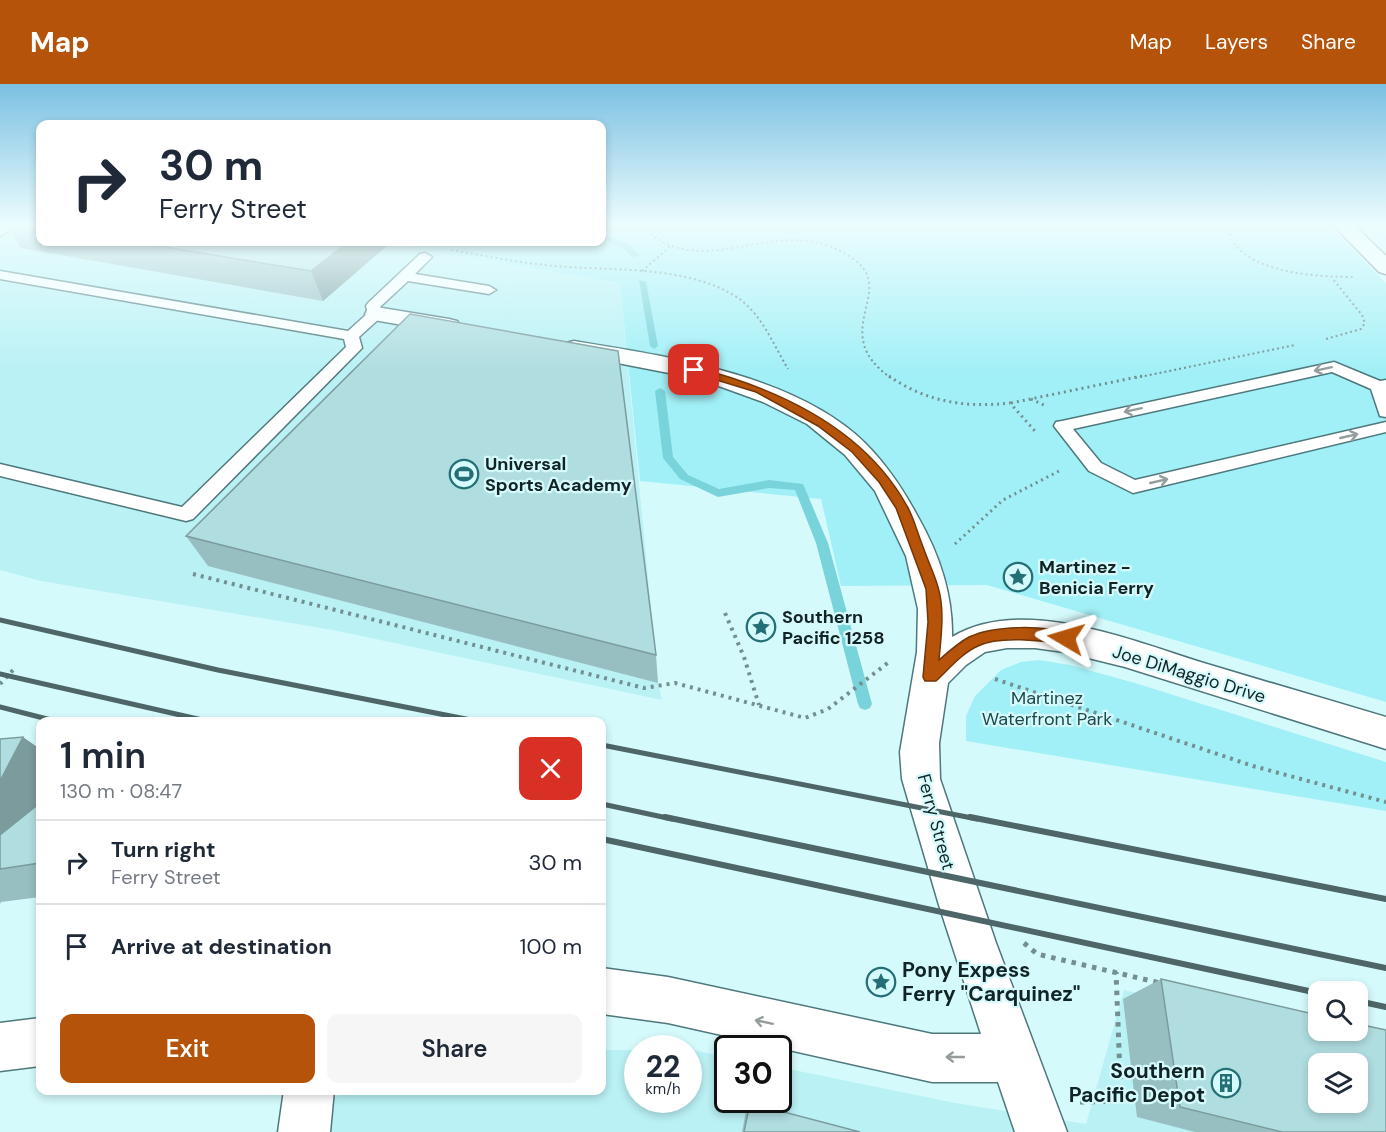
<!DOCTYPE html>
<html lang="en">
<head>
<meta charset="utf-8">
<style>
	:root { --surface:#fff; --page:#f6f6f7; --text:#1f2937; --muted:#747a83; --line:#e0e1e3; --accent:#b45309 }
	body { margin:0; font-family:"DM Sans",sans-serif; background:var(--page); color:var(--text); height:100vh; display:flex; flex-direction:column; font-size:22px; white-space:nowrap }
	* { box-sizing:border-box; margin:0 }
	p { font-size:20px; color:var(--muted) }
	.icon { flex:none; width:33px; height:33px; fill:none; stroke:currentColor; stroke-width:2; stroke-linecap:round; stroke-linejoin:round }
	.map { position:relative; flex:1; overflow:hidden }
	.details { position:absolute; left:36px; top:633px; width:570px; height:378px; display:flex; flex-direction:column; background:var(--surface); border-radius:12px; box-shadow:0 3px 9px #0003 }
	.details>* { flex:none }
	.top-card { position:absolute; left:36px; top:36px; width:570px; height:126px; border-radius:12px; box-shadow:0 3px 9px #0003; background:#fff; color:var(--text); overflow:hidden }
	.tools { position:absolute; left:1308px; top:897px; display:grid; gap:12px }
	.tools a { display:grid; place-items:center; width:60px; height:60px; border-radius:12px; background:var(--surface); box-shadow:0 3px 9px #0003; font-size:30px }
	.speed { position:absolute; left:624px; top:951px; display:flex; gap:12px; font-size:30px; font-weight:700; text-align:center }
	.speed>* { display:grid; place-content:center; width:78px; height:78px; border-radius:50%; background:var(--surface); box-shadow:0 3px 9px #0003; line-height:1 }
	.speed small { font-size:15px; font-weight:400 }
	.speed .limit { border:3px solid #111; border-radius:9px; background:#fff; color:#111 }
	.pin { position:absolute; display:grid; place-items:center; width:51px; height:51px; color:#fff; margin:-26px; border-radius:12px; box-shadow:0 3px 9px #0006 }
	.me { position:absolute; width:66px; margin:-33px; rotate:277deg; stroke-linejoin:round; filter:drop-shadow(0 0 4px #0008) }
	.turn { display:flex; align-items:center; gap:21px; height:126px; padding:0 24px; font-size:27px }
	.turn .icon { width:78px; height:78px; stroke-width:2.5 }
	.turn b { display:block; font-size:42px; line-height:51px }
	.round { display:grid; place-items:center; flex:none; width:63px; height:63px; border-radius:12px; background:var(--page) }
	.summary { display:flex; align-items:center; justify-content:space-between; height:102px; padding:0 24px }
	h1 { font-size:36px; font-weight:600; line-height:45px }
	.action { display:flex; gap:12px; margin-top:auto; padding:12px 24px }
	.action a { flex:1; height:69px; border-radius:12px; background:var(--accent); color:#fff; font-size:24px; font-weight:600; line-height:69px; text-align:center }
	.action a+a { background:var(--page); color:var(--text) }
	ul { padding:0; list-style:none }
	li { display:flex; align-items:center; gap:18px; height:84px; padding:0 24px; border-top:2px solid var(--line) }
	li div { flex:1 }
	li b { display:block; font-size:22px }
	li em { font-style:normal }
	header { display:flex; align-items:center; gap:36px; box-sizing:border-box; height:84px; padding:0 30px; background:var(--accent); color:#fff }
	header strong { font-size:28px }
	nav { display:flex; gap:33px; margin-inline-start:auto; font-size:21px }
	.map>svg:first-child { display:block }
	.built { fill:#b9f1f5; fill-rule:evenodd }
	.green { fill:#a2f0f7 }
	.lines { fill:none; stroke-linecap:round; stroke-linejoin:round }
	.stream { fill:#79d3da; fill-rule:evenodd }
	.lane-casing { stroke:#4e787c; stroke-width:3 }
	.street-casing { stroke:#4e787c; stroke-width:3 }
	.path-far3 { stroke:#738f90; stroke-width:2; stroke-dasharray:2 3; stroke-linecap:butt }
	.path-far2 { stroke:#738f90; stroke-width:3; stroke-dasharray:2 4; stroke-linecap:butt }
	.path-far1 { stroke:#738f90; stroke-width:4; stroke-dasharray:3 5; stroke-linecap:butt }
	.path { stroke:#738f90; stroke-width:5; stroke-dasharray:4.5 6; stroke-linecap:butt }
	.lane { fill:#fff; fill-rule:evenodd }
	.street { fill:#fff; fill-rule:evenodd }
	.rail-far1 { stroke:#4e6667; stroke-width:5 }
	.rail { stroke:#4e6667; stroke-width:6 }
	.wall { fill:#97bec1 }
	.shaded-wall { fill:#7b9b9d }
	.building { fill:#b0dde0; stroke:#7b9b9d; stroke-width:1.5; fill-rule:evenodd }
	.oneway { stroke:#949c9c }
	.route { fill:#b45309; stroke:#753606; stroke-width:1.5 }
	.labels { text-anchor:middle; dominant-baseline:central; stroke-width:4.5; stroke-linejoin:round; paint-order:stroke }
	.poi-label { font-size:18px; font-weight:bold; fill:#112324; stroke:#d5fafc; text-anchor:start }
	.street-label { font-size:18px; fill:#112324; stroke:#d5fafc }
	.park-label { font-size:18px; fill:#1d484b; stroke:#d5fafc }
	.near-poi-label { font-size:21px; font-weight:bold; fill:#112324; stroke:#d5fafc; text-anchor:start }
</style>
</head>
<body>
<header>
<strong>Map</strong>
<nav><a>Map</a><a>Layers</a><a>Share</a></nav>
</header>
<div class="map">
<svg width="1386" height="1048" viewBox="0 0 1386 1048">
	<rect width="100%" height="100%" fill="#d5fafc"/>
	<!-- built -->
	<path class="built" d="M0,140H40V158H375L620,199L658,599L662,616L338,547L41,497L0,486Z
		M1124,906L1386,971V1048H276L345,1007L602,1006V966H637L638,1016H688L689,967H697L727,973L728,1016H778L779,983L955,1019L1086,1040ZM1318,980H1358V1018H1318Z"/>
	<!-- green -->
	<path class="green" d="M602,140H1327L1386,199V618L987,501L841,502L821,415L640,397L620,199L375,158H602Z
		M1039,576L1070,581L1135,599L1386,678V727L966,657V632L975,612L1001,586L1021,578Z"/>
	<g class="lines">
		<!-- stream -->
		<path class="stream" d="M602,149L629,161L640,171L633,173L623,165L602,154Z
			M639,196L646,198L658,262L654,265L650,262Z
			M660,304L665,307L673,373L688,391L719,405L769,396L803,400L828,459L872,620L870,624L865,626L860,624L858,620L816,459L795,406L769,404L718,413L680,395L663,374L655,307Z"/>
		<!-- lane casing -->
		<g class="lane-casing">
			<path id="lane" d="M4,140H20L0,152V143Z
				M425,169L432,173L415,190L489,202L496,206L489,210L408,197L380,223L383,230L381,233L359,253L362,264L359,267L193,435L186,437L0,392V380L182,423L346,263L344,255L0,195V187L348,247L368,229L366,222L368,219L420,170Z
				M1334,278L1380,297L1386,296V333L1380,332L1371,305L1332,288L1073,345L1101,379L1135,396L1386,338V348L1133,409L1089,387L1054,342L1056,338L1062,337Z"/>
		</g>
		<!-- street casing -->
		<g class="street-casing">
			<path id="street" d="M1332,140H1353L1386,172V190L1379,188Z
				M376,223L449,235L457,237L461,242L457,247L449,249L368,235L365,230L368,225Z
				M574,257C666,272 796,291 865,359C887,381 903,405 918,433C939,470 953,510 952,553C1023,510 1135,558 1207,580C1266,598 1326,615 1386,633V665L1125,583L1064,568L1035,564H1007L985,568L966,581L948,599L939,659L940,695L996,859L1067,1048H1015L998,998H932L668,939L602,930V884L668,893L932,950H981L939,821L902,695L900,668L917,568L918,525L906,472L875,407L845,371L807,340L763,318L716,301L674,290L566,269L562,264L566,259Z
				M40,934V982L0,987V939Z
				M284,1006H334L330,1048H278Z"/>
		</g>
		<!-- path-far3 -->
		<path class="path-far3" d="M639,140C651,150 662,160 678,164C735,178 790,134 849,172C903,205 824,247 891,294
			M1213,140L1228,149
			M1229,140C1230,146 1230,153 1233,158C1255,190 1320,193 1355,193
			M451,166C486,172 520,179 555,182C611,187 685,181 735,212C761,228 773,260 788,285
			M642,187L672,161
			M1326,255L1361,245L1365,239L1362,231L1332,194
			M1135,294L1295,261"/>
		<!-- path-far2 -->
		<path class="path-far2" d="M889,292C926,318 966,324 1010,319L1035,347
			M1031,315L1046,322
			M1011,319L1142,292
			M955,460L1003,416L1061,386"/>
		<!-- path-far1 -->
		<path class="path-far1" d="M193,490L644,604L675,599L805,634L828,625L889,578
			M725,529L744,573L759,621
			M995,595L1253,682L1386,718
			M0,600L15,584"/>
		<!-- path -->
		<path class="path" d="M1024,859L1037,870L1160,899
			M1080,1018L1121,1017L1116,888"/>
		<!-- lane -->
		<use href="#lane" class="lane"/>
		<!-- street -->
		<use href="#street" class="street"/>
		<!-- rail-far1 -->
		<path class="rail-far1" d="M0,536L218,586L481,638
			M0,590L211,638
			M0,623L59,638
			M602,661L977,735
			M602,720L672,735"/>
		<!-- rail -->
		<path class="rail" d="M665,733L1386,884
			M970,733L1386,815
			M602,755L1318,909
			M1358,917L1386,923"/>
	</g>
	<!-- wall -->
	<path class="wall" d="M5,140H40V158H388L389,160L323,217L21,164Z
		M186,452L656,571L658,599L208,482Z
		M0,655L40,665V813L1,818L0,820Z
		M1161,895L1386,1048H1195L1137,1033L1123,915Z
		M750,1019L860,1048H742L746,1027Z"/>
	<!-- shaded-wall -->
	<path class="shaded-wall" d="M348,158H388L389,160L323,217L311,187Z
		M23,653L40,665V744L0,785V697Z"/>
	<!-- building -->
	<path class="building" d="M134,158H348L311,187Z
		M410,230L618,267L656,571L186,452Z
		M23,653L0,697V655Z
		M40,719V779L0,785V751Z
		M1161,895L1318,931V946H1358V940L1386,946V1048H1282L1180,1023ZM1318,980H1358V1018H1318Z
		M750,1019L860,1048H744Z"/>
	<!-- one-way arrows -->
	<defs><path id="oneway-shaft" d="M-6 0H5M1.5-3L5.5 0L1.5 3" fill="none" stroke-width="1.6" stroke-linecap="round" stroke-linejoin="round" transform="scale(1.5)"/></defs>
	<g class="oneway">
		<use href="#oneway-shaft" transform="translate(1323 285) rotate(168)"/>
		<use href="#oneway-shaft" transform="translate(1133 326) rotate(168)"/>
		<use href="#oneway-shaft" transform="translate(1349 352) rotate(-13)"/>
		<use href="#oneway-shaft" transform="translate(1159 397) rotate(-13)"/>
		<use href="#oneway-shaft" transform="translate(764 938) rotate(-168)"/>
		<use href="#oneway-shaft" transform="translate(955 973) rotate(-180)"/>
	</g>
	<!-- sky -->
	<linearGradient id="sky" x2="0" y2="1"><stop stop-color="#7bc0e2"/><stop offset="0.49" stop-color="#ecfdfe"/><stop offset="1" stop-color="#ecfdfe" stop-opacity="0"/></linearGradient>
	<rect width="1386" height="287" fill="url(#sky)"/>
	<!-- route -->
	<path class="route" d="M694,283C776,304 864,344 907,422C914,434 917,448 922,460C927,475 934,489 938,503C945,526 941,553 939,576C948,568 958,559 969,553C994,541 1044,541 1071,550L1073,554L1071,558L1066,560C1043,557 1000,551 978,562C962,569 949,585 936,597H925L923,593L928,538L926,505L896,424L879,398L852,368L818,342L756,308L690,288L689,286Z"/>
	<!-- icons -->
	<defs>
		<g id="stadium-ring" transform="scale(1.5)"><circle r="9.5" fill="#d5fafc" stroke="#246f75" stroke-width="1.5"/><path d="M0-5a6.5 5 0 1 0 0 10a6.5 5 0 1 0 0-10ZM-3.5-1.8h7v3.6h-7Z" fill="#246f75"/></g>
		<g id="sight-ring" transform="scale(1.5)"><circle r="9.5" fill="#d5fafc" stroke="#246f75" stroke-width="1.5"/><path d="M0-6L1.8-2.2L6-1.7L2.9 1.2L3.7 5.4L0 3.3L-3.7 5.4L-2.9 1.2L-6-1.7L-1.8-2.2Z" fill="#246f75"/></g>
		<g id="building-ring" transform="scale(1.5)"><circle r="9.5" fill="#d5fafc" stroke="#246f75" stroke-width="1.5"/><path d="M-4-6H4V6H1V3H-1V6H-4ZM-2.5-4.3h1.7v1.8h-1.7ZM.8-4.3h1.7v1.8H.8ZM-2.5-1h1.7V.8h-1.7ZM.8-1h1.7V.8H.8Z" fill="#246f75"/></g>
	</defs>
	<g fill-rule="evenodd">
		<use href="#stadium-ring" x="464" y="390"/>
		<use href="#sight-ring" x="1018" y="493"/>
		<use href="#sight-ring" x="761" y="543"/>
		<use href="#sight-ring" x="881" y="898"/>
		<use href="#building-ring" x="1226" y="999"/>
	</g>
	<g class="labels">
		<!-- poi labels -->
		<g class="poi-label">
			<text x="485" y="380">Universal<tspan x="485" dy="21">Sports Academy</tspan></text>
			<text x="1039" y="483">Martinez -<tspan x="1039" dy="21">Benicia Ferry</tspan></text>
			<text x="782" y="533">Southern<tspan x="782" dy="21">Pacific 1258</tspan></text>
		</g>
		<!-- street labels -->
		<g class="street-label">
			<text transform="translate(1189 590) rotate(17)">Joe DiMaggio Drive</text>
			<text transform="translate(936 738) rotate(75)">Ferry Street</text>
		</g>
		<!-- park labels -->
		<g class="park-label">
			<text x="1047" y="614">Martinez<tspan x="1047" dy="21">Waterfront Park</tspan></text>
		</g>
		<!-- near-poi labels -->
		<g class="near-poi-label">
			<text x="902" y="886">Pony Expess<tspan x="902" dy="24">Ferry "Carquinez"</tspan></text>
			<text x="1205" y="987" text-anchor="end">Southern<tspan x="1205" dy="24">Pacific Depot</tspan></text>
		</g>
	</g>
</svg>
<div class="tools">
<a><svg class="icon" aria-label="search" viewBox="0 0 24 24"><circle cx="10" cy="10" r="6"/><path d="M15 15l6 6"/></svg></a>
<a><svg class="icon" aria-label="layers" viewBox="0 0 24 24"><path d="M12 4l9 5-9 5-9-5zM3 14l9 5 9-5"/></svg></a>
</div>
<div class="speed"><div>22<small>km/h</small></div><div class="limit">30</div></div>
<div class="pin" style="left:694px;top:286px;background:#d93025"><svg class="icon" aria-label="arrive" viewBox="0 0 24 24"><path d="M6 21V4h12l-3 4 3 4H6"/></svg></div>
<svg class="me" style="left:1066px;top:554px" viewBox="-20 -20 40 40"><path d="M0-17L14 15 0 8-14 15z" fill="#b45309" stroke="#fff" stroke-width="4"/></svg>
<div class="top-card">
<div class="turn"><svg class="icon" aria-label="right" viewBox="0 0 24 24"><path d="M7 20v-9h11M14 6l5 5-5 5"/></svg><div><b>30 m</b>Ferry Street</div></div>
</div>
<section class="details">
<div class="summary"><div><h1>1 min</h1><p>130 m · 08:47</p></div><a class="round" style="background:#d93025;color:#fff"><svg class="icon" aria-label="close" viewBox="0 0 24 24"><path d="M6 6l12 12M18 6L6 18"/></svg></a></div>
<ul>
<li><svg class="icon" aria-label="right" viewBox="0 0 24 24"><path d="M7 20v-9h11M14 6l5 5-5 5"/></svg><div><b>Turn right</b><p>Ferry Street</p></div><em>30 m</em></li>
<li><svg class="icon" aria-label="arrive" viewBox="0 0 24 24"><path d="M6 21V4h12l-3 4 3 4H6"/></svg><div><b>Arrive at destination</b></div><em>100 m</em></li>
</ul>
<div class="action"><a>Exit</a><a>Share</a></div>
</section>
</div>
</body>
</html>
